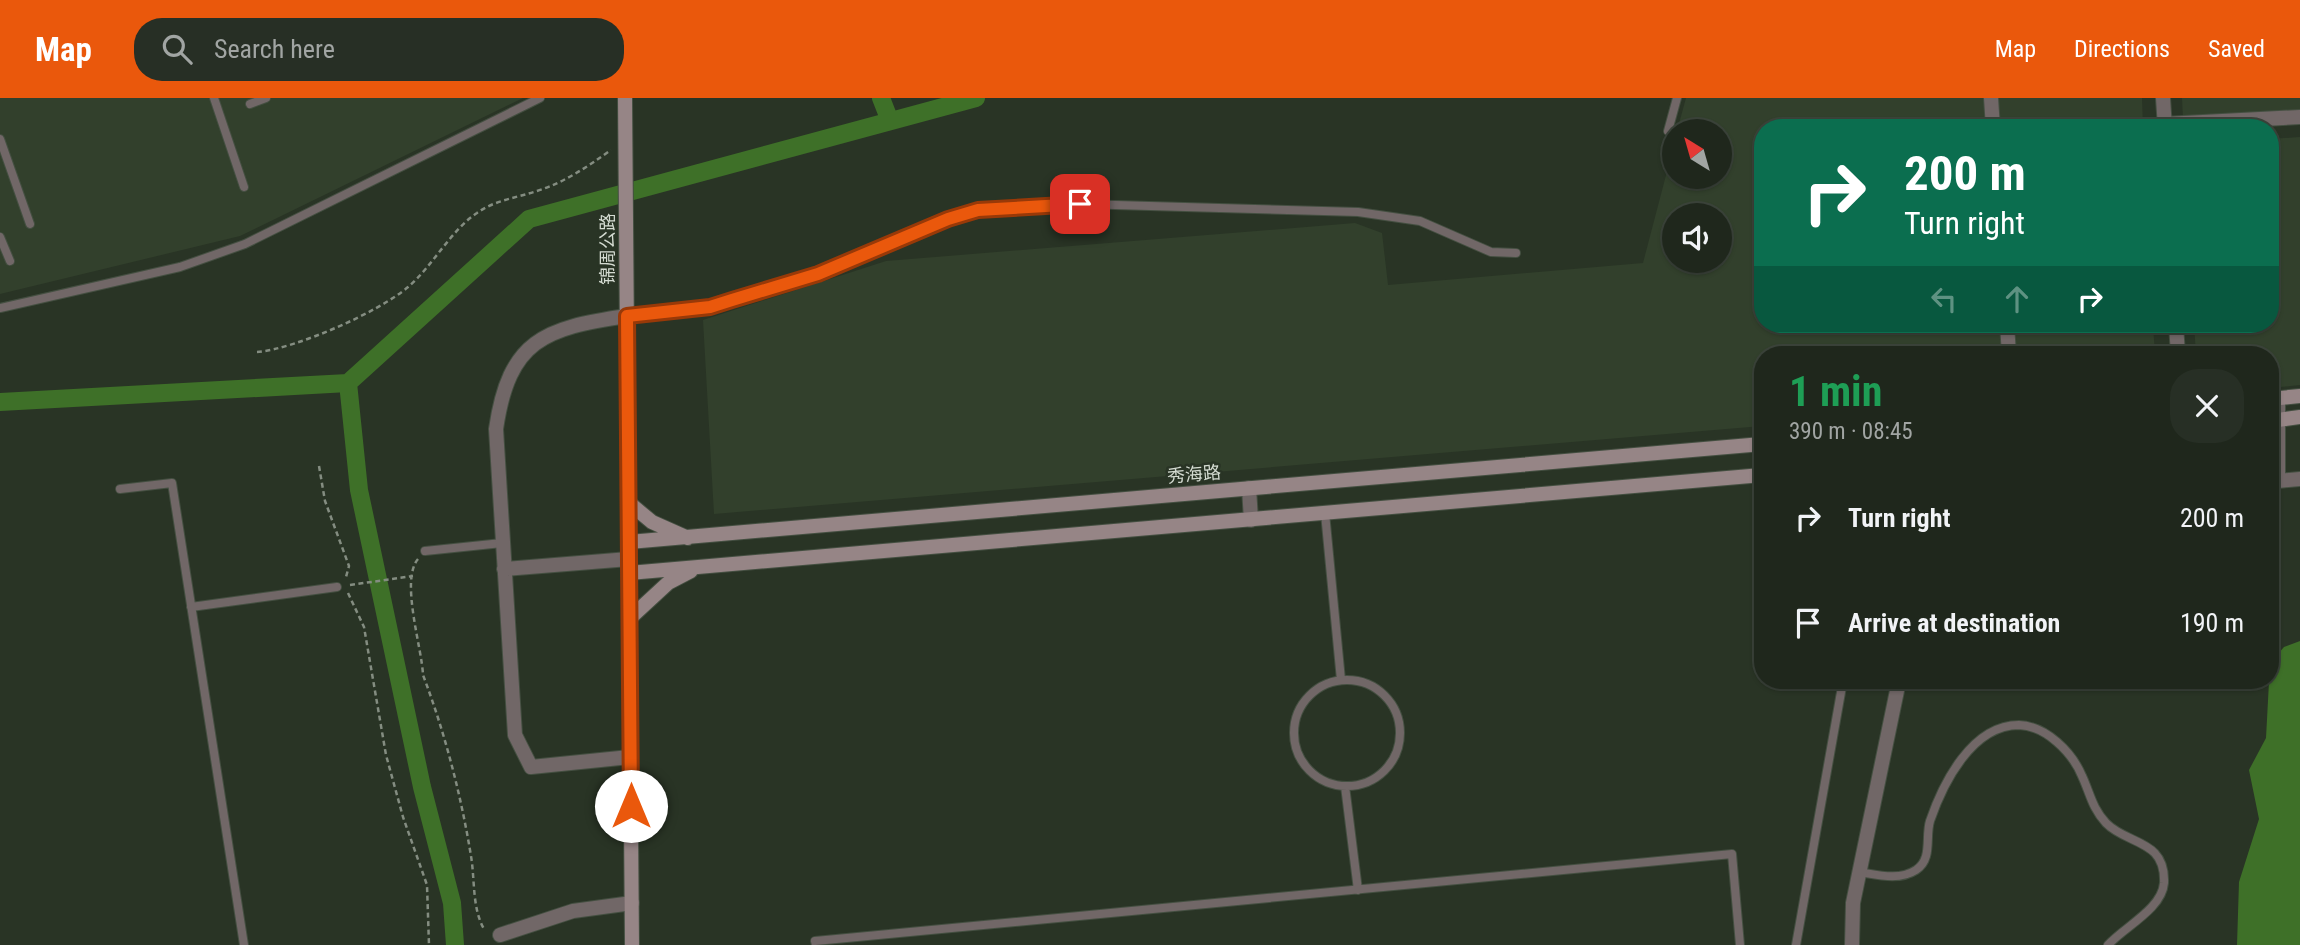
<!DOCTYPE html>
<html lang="en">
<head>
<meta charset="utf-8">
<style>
	:root { --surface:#1f271c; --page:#272f25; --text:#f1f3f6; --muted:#a1a5a3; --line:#3c443b; --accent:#ea580c }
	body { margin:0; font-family:"Roboto Condensed","Noto Sans SC",sans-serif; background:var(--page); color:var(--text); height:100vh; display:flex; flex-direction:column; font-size:26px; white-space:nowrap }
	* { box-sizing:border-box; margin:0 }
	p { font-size:23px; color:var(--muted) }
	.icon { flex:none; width:38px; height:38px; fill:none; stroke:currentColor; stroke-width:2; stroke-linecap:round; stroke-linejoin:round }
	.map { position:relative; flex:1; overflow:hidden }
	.side { position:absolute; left:1754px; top:248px; width:525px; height:343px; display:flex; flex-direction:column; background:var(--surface); border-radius:28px; box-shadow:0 2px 5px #0004,0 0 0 2px var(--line) }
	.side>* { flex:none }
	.hud { position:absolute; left:1754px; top:21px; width:525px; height:214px; border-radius:28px; box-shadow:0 2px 5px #0004,0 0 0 2px var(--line); background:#0b6e4f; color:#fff; overflow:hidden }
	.needle { width:46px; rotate:323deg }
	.fabs { position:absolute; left:1662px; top:21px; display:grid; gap:14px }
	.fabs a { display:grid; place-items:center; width:70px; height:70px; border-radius:50%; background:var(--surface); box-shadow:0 2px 5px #0004,0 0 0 2px var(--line); font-size:35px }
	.pin { position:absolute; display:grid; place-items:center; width:60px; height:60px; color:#fff; margin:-30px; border-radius:14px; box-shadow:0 4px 10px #0006 }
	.me { position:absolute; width:77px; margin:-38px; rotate:0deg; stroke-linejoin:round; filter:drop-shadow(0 0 5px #0008) }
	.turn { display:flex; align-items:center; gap:24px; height:147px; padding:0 35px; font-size:32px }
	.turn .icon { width:91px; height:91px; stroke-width:2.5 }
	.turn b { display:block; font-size:49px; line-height:60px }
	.lanes { display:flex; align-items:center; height:66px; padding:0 35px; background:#0003; justify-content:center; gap:35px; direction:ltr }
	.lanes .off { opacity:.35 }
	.round { display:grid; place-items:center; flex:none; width:74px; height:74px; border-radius:28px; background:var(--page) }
	.summary { display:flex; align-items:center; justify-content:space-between; height:119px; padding:0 35px }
	h1 { font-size:42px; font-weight:700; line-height:52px; color:#1e9e55 }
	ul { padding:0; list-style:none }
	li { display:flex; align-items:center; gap:21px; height:105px; padding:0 35px }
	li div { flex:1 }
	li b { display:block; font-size:26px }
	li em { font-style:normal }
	header { display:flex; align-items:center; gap:42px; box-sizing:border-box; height:98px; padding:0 35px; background:var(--accent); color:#fff }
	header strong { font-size:33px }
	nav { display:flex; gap:38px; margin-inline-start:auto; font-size:24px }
	.search { width:490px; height:63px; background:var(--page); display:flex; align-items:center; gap:18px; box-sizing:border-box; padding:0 24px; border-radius:28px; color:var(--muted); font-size:26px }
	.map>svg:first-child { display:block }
	.built { fill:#32402c; fill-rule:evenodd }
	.water { fill:#3e7028 }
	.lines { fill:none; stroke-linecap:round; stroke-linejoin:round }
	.canal { stroke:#3e7028; stroke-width:18 }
	.service-casing { stroke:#444f41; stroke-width:10 }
	.minor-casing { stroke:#444f41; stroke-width:16 }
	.secondary-casing { stroke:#444f41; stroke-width:16 }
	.path { stroke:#848d81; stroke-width:2.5; stroke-dasharray:5 3.5; stroke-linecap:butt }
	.service { stroke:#716767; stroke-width:8 }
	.minor { stroke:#716767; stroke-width:14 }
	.secondary { stroke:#968586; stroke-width:14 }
	.route-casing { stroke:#983908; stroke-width:18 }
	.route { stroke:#ea580c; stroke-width:12 }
	.labels { text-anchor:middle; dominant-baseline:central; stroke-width:5; stroke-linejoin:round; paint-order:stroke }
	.street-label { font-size:18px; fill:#d4dbd1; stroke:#293425 }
</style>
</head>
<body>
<header>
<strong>Map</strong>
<div class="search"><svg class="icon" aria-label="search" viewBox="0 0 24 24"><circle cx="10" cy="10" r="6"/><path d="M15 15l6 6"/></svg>Search here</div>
<nav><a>Map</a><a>Directions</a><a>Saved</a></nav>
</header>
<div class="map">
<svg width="2300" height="847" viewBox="0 0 2300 847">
	<rect width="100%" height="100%" fill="#293425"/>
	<!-- built -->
	<path class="built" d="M0,0H523L240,138L0,196Z
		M1686,0H2142L2143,30H1762V226H2153L2155,257H1762V328L714,416L703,222L886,163L1355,125L1382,135L1388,187L1643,165L1675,43V79H1720V33H1677ZM1675,117H1720V163H1675Z
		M2182,0H2300V13L2183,21Z
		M2300,39V287L2270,290V257H2196L2194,226H2270V41Z"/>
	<!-- water -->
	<path class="water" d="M2300,543V847H2237L2239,784L2259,721L2249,672L2266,640L2270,565L2284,549Z"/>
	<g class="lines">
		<!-- canal -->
		<path class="canal" d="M881,0L890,23
			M348,285L359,392L422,689L452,805L455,847
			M0,304L348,285L529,121L976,0"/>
		<!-- service casing -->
		<g class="service-casing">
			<path id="service" d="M214,0L244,89
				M250,6L266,0
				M1668,33L1677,0
				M0,41L30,126
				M0,139L10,163
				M0,210L180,169L245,146L540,0
				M627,218L710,209L818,176L949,121L978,112L1080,106L1358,114L1420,123L1491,154L1516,155
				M120,391L172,385L244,847
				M1325,415L1341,582
				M425,453L502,445
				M191,509L337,489
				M1294 635a53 53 0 1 1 106 0a53 53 0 1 1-106 0Z
				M1345,688L1358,792
				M1859,774C1878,777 1899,783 1916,772C1933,761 1925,739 1930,723C1943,685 1972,627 2019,627C2046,628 2072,654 2082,678C2090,695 2092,710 2106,725C2127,747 2166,741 2164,785C2162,811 2124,829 2108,847
				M816,847L815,843L1732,756L1740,847
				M1796,847L1843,583"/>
		</g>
		<!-- minor casing -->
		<g class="minor-casing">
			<path id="minor" d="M1991,0L1993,30
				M2163,0L2165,30
				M2165,26L2300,19
				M627,218C544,230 509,242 496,331L515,637L531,669L630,659
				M2007,226L2009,257
				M2176,226L2178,257
				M2278,303V383L2300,381
				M1249,390L1251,422
				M504,471L629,461
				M500,837L573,813L632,805
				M1852,847L1853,805L1899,583"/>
		</g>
		<!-- secondary casing -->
		<g class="secondary-casing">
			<path id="secondary" d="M625,0L632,847
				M2270,301L2300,298
				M2270,323L2300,319
				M628,404L652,424L688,440
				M629,444L1762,346
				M629,475L1762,377
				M629,521L668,485L691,473"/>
		</g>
		<!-- path -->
		<path class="path" d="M257,254C295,251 379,214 408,189C432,169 451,132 477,115C495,102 516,100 537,93C565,84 587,69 611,52
			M319,368L325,403L349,468L346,479
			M418,461C400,482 422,550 423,577C445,635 461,697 471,758C475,782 472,810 484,831
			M350,487L413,478
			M348,495L364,529L386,657L403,719L427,787L429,847"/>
		<!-- service -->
		<use href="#service" class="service"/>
		<!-- minor -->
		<use href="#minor" class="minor"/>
		<!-- secondary -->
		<use href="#secondary" class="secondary"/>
	</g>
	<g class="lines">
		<!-- route casing -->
		<g class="route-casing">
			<path id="route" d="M631,708L627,218L710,209L732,202L818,176L948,121L978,112L1080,106"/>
		</g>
		<!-- route -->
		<use href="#route" class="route"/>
	</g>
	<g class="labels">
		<!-- street labels -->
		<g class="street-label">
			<text transform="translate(607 151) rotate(-90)">锦周公路</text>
			<text transform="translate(1194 376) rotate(-5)">秀海路</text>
		</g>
	</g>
</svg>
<div class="fabs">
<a><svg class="needle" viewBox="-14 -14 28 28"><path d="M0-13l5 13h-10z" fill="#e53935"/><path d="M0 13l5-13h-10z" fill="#a1a5a3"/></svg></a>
<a><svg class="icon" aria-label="sound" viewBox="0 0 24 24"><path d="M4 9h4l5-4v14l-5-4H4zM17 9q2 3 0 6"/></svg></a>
</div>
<div class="pin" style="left:1080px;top:106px;background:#d93025"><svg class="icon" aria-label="arrive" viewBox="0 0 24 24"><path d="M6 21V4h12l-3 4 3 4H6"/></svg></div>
<svg class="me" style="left:631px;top:708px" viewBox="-20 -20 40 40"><circle r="19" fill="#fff"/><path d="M0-13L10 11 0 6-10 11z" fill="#ea580c"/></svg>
<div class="hud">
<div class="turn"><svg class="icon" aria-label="right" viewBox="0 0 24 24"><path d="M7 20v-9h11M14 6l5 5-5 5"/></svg><div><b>200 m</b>Turn right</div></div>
<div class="lanes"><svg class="icon off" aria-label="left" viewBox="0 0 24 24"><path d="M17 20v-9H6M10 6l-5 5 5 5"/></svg><svg class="icon off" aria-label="ahead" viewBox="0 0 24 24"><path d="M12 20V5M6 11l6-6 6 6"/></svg><svg class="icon" aria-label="right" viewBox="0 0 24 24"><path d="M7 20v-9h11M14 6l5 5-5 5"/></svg></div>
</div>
<section class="side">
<div class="summary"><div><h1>1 min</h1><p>390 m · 08:45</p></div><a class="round"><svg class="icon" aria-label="close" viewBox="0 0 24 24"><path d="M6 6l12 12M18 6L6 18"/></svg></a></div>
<ul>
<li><svg class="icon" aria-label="right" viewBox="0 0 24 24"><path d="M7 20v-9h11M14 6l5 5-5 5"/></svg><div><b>Turn right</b></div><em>200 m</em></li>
<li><svg class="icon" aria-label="arrive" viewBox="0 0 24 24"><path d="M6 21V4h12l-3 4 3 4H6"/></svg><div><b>Arrive at destination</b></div><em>190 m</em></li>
</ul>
</section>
</div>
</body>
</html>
